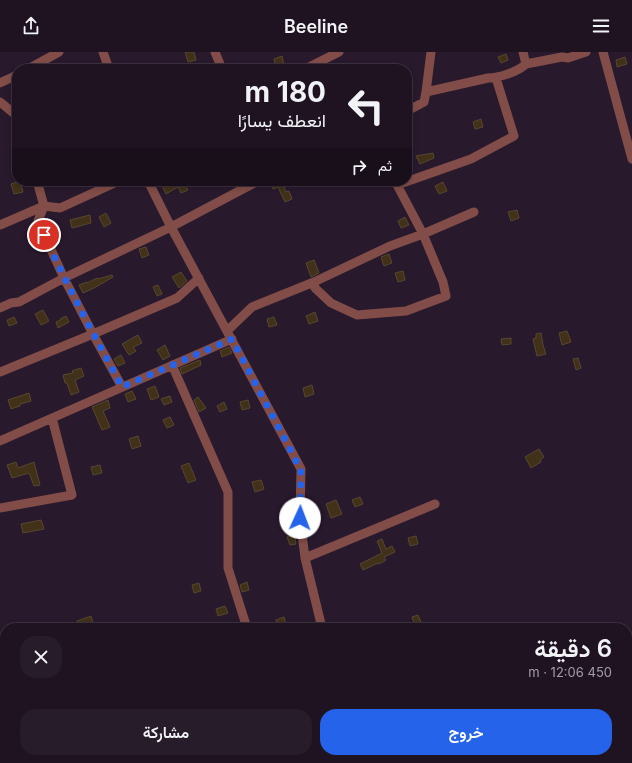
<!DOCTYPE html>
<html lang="ar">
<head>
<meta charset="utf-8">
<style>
	:root { --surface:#1f1322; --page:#271c2a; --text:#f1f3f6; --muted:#a19ea5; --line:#3c3240; --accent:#2563eb }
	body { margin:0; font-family:Inter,Vazirmatn,sans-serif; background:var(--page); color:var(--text); direction:rtl; height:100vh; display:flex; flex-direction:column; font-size:15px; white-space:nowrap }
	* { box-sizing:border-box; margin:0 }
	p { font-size:13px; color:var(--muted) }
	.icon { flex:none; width:22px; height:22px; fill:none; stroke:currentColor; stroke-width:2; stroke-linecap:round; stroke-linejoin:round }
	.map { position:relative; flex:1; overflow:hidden; direction:ltr }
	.drawer { position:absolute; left:0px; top:571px; width:632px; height:140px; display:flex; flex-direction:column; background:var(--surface); border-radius:16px 16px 0 0; box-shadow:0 2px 6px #0003,0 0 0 1px var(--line); direction:rtl }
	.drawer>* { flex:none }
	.hud { position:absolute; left:12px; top:12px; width:400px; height:122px; border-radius:16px; box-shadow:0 2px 6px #0003,0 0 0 1px var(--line); direction:rtl; background:#1f1322; color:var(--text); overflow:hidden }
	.pin { position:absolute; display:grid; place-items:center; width:34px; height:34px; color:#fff; margin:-17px; border:2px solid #fff; border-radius:50%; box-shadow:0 1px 4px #0007 }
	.me { position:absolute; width:44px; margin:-22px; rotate:2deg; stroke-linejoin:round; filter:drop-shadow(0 0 3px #0008) }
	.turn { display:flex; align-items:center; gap:14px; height:84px; padding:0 20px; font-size:18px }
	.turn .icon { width:52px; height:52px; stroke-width:2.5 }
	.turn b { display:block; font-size:28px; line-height:34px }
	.then { display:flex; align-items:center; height:38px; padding:0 20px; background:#0003; gap:8px; font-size:15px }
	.round { display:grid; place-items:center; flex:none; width:42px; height:42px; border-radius:16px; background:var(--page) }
	.headline { display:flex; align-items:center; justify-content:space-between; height:68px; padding:0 20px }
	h1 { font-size:24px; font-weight:600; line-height:30px }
	.cta { display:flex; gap:8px; margin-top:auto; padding:8px 20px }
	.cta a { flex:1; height:46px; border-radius:16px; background:var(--accent); color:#fff; font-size:16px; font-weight:600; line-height:46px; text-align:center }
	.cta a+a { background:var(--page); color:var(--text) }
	header { display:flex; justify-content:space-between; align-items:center; height:52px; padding:0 20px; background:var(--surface); font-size:18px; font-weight:600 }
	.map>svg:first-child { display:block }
	.building { fill:#413119; stroke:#57472f }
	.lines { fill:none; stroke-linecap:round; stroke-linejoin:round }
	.minor { stroke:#824d48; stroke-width:9 }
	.route { stroke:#2563eb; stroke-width:7; stroke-dasharray:0 12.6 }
</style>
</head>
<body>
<header><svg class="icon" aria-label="menu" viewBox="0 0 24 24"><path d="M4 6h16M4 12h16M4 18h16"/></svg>Beeline<svg class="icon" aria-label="share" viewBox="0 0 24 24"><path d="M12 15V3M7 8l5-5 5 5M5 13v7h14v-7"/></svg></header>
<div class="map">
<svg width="632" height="711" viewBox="0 0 632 711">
	<rect width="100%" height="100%" fill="#29192d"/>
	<!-- building -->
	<path class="building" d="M185,0H194L196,8L188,10Z
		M506,2L508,8L501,11L498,5Z
		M282,4L284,14L276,16L274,7Z
		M625,5L627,12L617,15L616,8Z
		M481,67L483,75L475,77L473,70Z
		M433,101L434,106L420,112L416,104Z
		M20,129L23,140L14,142L11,132Z
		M160,129H183L188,138L181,141L178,135L166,142Z
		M279,129H282L286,140L289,139L292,147L285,150L278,135L273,137L271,132Z
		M443,130L447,139L439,142L435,134Z
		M517,158L519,166L511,169L508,160Z
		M106,161L111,171L104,175L99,165Z
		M90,163L91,171L72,176L70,168Z
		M405,165L409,173L401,176L398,169Z
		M146,195L149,203L142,206L139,197Z
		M389,202L392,211L384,214L381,205Z
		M314,208L319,221L311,225L306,211Z
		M403,219L405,228L398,230L395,221Z
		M181,220L187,229L179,236L172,225Z
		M112,223L113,225L94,236L83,241L79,233L87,230V231L97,226L98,227Z
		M158,233L162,242L157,244L153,235Z
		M43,258L49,269L41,273L35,262Z
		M315,260L318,269L309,272L306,264Z
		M66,264L69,270L58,276L56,270L61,268L60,267Z
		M14,265L17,271L9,274L7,268Z
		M274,265L277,273L269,275L267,267Z
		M567,279L571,290L562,293L559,281Z
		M541,281L543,293L546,302L537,304L533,287L536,286V282Z
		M138,283L142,291L133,295L136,299L129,303L122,292Z
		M511,286V292L502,293L501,287Z
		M165,293L170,304L163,308L157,298Z
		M229,295L232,301L222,305L220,299Z
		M121,303L125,311L118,314L114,307Z
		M578,306L581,316L576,318L573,307Z
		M200,308L201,313L182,322L180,316Z
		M81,316L84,324L75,328L79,340L71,343L67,331H65L63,323L73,321L72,319Z
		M312,333L314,342L305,345L303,336Z
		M155,334L159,345L151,348L147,337Z
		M132,339L136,347L128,350L125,342Z
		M29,341L31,349L20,352V354L11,357L8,348Z
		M170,344L172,350L164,353L161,347Z
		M198,345L206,356L199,360L194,348Z
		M108,348L110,356L103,359L110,375L102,378L92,355Z
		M248,348L250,356L242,358L240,350Z
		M224,350L227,357L220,360L217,354Z
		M170,365L174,373L167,376L163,368Z
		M138,384L141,394L132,397L129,387Z
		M539,397L544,405L540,408L541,410L531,416L525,405Z
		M16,410L18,416L34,410L40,433L34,434L29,421L12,426L7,413Z
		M189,411L196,428L188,431L181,414Z
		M100,413L102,421L93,423L91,415Z
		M261,428L264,437L255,440L252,430Z
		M360,445L363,452L355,455L352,448Z
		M336,448L342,462L331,466L326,452Z
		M41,468L44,477L23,481L21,472Z
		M294,483L296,492L290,493L287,485Z
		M416,484L418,492L410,494L408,486Z
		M382,487L386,497L392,494L395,500L384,505L386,508L379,512L378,511L363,518L360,512L382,501L377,489Z
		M247,530L249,538L242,540L240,533Z
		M199,531L201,539L194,541L192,533Z
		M225,554L228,561L218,564L216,557Z
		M418,563L421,570L414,572L412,565Z
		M91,564L94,574L87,576H79L77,569Z
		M284,565L286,573L278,576L276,568Z"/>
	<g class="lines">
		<!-- minor -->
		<path class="minor" d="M103,0L109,17
			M215,0L222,17
			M431,0L426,40L488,26C498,26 518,20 526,12L562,5L568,6L586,0
			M523,0L526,12
			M603,0L632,107
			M28,17L59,0
			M305,17L339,0
			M0,31L17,23
			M0,50L17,64
			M407,59L424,50L426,40
			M37,129L44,154L38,169L64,226L93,282L122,335
			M148,129L171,175L301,417L300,466L305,506L322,576
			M397,133L471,107L514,84L496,26
			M0,173L44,154L60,156L119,129
			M314,230L315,236L331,251L357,263L406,259L446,244L443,230L423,182L395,129
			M0,256L11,251L19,250L64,226L171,175L258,129
			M227,279L252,255L314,230L390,194L423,182L474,160
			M172,313L228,440V516L247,576
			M0,320L93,282L177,246L199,226
			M0,389L232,287
			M0,456L72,443L52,366
			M305,506L435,452
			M0,658L5,675
			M287,706L289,711
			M356,706L359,711
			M13,711L14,706"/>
	</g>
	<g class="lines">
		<!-- route -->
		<path class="route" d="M44,183C68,235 95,285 122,335L232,287L301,418L300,466"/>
	</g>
</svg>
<div class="pin" style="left:44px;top:183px;background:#d93025"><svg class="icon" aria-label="arrive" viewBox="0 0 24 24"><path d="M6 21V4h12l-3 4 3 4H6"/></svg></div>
<svg class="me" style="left:300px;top:466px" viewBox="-20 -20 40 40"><circle r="19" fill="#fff"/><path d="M0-13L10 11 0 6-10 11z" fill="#2563eb"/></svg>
<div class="hud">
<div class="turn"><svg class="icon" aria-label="left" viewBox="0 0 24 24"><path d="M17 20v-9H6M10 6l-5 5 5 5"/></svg><div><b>180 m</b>انعطف يسارًا</div></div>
<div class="then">ثم<svg class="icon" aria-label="right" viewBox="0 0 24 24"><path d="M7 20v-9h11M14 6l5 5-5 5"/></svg></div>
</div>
<section class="drawer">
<div class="headline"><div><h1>6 دقيقة</h1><p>450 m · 12:06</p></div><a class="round"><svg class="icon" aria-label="close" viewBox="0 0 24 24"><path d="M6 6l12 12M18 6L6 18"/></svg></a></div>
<div class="cta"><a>خروج</a><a>مشاركة</a></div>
</section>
</div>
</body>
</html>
